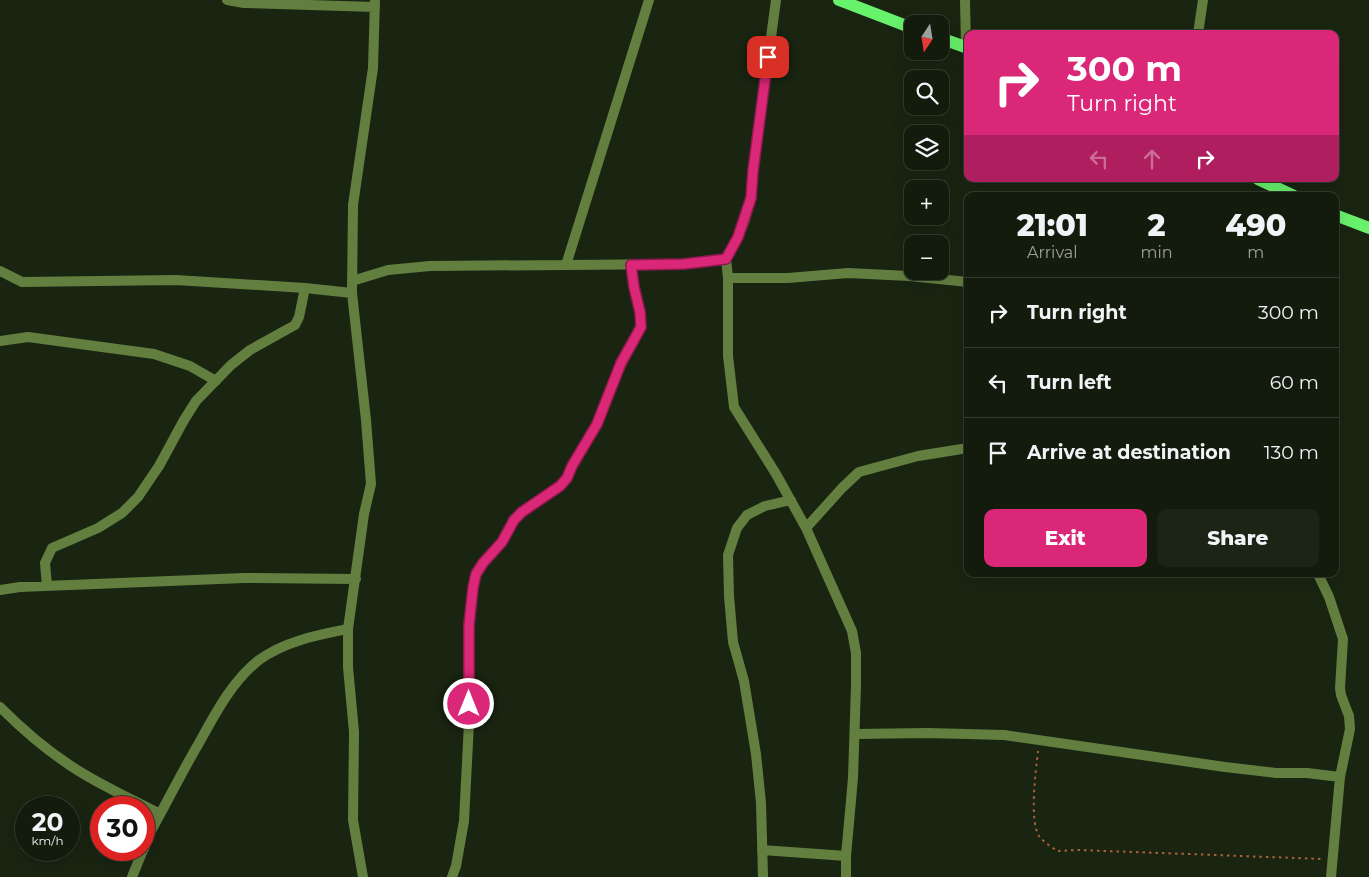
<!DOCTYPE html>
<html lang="en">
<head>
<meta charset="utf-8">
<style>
	:root { --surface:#131b0d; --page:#1c2416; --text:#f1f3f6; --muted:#9da19d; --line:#32392e; --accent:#db2777 }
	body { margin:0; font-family:Montserrat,sans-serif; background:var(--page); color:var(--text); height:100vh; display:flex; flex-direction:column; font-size:19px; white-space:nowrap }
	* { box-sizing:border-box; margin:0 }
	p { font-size:16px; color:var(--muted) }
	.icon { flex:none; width:28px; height:28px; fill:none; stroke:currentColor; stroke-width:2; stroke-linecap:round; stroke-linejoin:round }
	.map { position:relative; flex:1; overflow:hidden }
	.details { position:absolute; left:964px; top:192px; width:375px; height:385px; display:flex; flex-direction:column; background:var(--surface); border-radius:10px; box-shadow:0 5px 20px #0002,0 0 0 1px var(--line) }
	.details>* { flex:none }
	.guide { position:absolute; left:964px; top:30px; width:375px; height:152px; border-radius:10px; box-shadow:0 5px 20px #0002,0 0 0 1px var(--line); background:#db2777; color:#fff; overflow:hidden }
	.needle { width:32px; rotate:192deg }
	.fabs { position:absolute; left:904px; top:15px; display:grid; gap:10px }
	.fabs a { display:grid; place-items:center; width:45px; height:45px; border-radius:10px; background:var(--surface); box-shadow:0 5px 20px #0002,0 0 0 1px var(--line); font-size:25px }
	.speed { position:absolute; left:15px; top:796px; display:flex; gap:10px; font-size:25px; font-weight:700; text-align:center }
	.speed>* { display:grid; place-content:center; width:65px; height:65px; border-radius:50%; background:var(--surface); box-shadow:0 5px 20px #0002,0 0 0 1px var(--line); line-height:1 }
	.speed small { font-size:12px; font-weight:400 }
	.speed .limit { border:8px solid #d22; background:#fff; color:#111 }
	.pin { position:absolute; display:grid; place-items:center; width:42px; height:42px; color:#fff; margin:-21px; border-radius:10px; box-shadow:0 2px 8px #0006 }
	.me { position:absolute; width:55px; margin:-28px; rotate:0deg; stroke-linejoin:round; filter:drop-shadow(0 0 4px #0008) }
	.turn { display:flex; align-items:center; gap:18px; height:105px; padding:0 20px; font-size:22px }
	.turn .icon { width:65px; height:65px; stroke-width:2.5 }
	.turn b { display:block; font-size:35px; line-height:42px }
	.lanes { display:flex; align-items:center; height:48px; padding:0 20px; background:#0003; justify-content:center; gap:25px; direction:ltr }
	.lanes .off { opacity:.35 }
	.eta { display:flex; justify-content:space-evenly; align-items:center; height:85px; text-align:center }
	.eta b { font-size:30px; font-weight:800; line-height:35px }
	.primary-button { display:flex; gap:10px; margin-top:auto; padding:10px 20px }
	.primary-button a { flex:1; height:58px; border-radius:10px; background:var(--accent); color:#fff; font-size:20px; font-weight:800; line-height:58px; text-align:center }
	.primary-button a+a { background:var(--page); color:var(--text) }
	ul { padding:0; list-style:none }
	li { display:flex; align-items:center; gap:15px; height:70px; padding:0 20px; border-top:1px solid var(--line) }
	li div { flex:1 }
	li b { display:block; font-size:19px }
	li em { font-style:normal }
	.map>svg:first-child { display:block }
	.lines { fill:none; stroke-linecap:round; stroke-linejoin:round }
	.path { stroke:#ad613a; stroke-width:2; stroke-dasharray:2.5 4; stroke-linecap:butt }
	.street { stroke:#637f40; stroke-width:10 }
	.primary { stroke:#68f26c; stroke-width:12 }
	.route-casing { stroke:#8e194d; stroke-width:12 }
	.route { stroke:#db2777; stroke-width:9 }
</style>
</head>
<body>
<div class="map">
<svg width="1369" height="877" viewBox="0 0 1369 877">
	<rect width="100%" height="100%" fill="#192411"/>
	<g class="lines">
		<!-- path -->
		<path class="path" d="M1038,751C1036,770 1029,820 1039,836C1043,842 1052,847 1057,851L1079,850L1323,859"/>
		<!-- street -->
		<path class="street" d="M227,0L244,3L375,7
			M776,0L753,171L751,198L745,220L738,237L726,259L728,278V356L734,407L776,474L806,528L852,631L856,653V685L853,778L846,856V877
			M965,0L966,47
			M1198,34L1203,0
			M566,265L649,0
			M0,271L22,282L176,280L305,288L352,293
			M728,278H788L848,273L909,276L968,282
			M352,281L388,270L430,266L684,264L726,259
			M0,341L28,337L154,354L190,366L216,381
			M806,528L842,488L859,472L918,456L968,448
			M1318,574L1329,597L1343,639L1340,688L1341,695L1349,716L1350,729L1340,777L1331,877
			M47,586L45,563L52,548L98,528L122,513L138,497L159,466L184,420L196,401L231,365L250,350L295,325L299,317L305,288
			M0,590L20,587L244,578L356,579
			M0,707C21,728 44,748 68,764C97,784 130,798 160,814
			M855,734L928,733L1004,735L1225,767L1276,773H1307L1340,777
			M144,849L151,831C167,802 182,772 199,743C215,714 232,681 259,660C285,641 318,635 348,629
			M762,850L846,856
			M132,877L143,850
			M363,877L353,820L354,732L348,667V629L364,514L371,484L366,420L352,293L353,205L373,68L375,0
			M452,877L456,866L464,821L469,723V625L473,588L476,574L483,563L502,542L513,520L521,512L560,486L567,479L572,466L597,424L621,363L641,327L640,312L634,287L631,265
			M763,877L761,803L756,754L744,681L733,642L729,596L728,555L737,528L747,515L765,506L791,500"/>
		<!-- primary -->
		<path class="primary" d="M839,0L912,28
			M940,38L968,48
			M1258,179L1294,196
			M1335,215L1369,228"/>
	</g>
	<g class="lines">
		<!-- route casing -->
		<g class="route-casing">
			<path id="route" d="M469,704V625L473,588L476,574L483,563L502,542L514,520L522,512L560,486L567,478L572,466L597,424L621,363L641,327L640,312L634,287L631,265L684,264L726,259L738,237L751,198L753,171L768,57"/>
		</g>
		<!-- route -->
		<use href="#route" class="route"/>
	</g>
</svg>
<div class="fabs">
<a><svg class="needle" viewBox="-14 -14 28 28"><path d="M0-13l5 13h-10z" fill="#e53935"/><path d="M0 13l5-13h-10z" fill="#9da19d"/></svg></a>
<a><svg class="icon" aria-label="search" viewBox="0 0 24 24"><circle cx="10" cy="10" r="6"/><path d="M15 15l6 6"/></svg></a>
<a><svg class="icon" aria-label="layers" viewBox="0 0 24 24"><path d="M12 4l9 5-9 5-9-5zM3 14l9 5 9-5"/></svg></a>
<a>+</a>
<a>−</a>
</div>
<div class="speed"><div>20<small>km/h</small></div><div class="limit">30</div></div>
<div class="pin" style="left:768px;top:57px;background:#d93025"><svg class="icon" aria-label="arrive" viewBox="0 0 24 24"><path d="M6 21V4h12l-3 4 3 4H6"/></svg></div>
<svg class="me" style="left:469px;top:704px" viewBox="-20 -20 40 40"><circle r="17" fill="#db2777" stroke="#fff" stroke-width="3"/><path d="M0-11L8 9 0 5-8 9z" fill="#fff"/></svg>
<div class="guide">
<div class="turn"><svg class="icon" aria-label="right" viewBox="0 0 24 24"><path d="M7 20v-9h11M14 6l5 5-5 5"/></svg><div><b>300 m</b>Turn right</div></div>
<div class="lanes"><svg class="icon off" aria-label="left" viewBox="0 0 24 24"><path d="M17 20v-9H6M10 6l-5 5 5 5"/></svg><svg class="icon off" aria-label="ahead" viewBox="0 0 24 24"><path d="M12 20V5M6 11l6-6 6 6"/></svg><svg class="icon" aria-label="right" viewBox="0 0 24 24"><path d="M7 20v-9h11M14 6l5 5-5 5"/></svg></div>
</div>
<section class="details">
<div class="eta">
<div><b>21:01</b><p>Arrival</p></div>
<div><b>2</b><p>min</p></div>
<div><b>490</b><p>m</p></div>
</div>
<ul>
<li><svg class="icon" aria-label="right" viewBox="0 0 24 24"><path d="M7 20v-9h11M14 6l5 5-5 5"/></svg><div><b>Turn right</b></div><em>300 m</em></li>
<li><svg class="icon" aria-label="left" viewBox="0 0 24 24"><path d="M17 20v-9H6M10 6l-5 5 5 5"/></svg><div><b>Turn left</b></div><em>60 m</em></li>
<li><svg class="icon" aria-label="arrive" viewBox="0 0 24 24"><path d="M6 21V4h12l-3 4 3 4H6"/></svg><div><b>Arrive at destination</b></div><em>130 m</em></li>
</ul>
<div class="primary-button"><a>Exit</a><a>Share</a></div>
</section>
</div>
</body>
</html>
